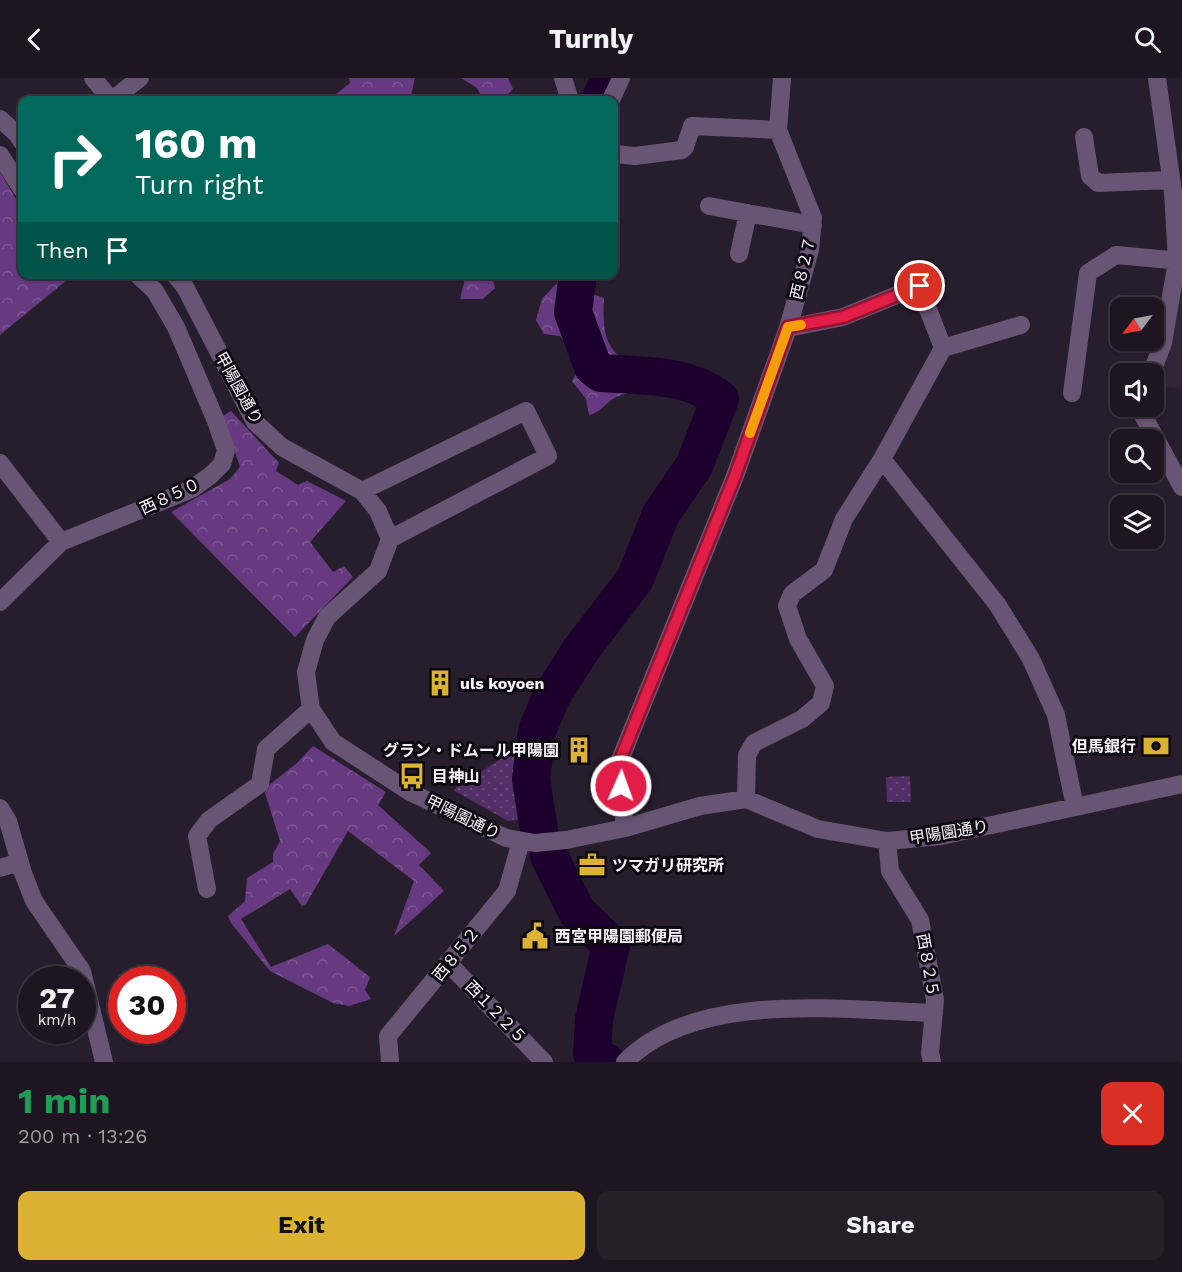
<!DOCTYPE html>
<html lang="en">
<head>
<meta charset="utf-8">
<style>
	:root { --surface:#1d1622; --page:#251f2a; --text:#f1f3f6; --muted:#a09fa5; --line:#3b3540; --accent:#dbb233 }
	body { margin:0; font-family:"Work Sans","Noto Sans JP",sans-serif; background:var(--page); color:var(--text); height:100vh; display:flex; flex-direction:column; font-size:22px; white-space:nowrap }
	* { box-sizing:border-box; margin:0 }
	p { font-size:20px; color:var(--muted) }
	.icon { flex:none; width:33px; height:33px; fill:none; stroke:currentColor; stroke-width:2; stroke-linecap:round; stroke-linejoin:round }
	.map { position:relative; height:984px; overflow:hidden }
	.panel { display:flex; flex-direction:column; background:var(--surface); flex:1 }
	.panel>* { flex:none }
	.top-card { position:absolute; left:18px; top:18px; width:600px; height:183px; border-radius:12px; box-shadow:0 2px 4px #0004,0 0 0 2px var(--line); background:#00695c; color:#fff; overflow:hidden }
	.needle { width:39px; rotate:238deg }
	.controls { position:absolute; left:1110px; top:219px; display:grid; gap:12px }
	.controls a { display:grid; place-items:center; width:54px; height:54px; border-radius:12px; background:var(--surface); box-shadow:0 2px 4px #0004,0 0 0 2px var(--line); font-size:30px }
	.speed { position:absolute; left:18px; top:888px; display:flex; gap:12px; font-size:30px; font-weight:700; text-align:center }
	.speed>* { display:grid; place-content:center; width:78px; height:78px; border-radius:50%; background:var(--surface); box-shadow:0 2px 4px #0004,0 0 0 2px var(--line); line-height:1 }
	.speed small { font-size:15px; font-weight:400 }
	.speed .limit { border:9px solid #d22; background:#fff; color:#111 }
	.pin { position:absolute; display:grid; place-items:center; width:51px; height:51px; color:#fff; margin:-26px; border:3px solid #fff; border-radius:50%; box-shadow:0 2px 6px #0007 }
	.me { position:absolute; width:66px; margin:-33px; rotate:2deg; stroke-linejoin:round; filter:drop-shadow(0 0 4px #0008) }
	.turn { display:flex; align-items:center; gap:21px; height:126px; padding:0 18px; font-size:27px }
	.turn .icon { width:78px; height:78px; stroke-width:2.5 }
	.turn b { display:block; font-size:42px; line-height:51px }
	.then { display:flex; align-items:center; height:57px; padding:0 18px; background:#0003; gap:12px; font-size:22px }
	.round { display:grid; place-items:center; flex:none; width:63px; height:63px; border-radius:12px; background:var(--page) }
	.head { display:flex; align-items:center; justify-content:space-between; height:102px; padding:0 18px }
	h1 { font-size:36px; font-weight:700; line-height:45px; color:#1e9e55 }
	.cta { display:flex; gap:12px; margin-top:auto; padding:12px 18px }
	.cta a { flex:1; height:69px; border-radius:12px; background:var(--accent); color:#111; font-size:24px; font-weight:700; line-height:69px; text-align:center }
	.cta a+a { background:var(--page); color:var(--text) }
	header { display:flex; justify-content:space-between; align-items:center; height:78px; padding:0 18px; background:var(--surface); font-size:27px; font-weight:700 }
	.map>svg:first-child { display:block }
	.built { fill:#312439 }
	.forest { fill:url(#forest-crowns) }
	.park { fill:url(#park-dots) }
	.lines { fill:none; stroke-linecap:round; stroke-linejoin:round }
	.river { stroke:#1e002e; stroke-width:38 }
	.minor { stroke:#685474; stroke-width:18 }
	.route-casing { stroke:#92132f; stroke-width:15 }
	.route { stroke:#e11d48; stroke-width:10 }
	.slow { stroke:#f59e0b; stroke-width:10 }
	.labels { text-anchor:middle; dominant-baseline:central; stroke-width:6; stroke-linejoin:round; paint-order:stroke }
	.street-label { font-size:16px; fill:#f8f2fd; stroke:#0e0a11 }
	.poi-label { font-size:16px; font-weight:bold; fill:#f8f2fd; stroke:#0e0a11; text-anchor:start }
</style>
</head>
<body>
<header><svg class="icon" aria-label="back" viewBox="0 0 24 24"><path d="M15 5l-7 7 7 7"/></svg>Turnly<svg class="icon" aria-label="search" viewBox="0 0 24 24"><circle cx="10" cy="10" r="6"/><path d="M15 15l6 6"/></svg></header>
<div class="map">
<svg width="1182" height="984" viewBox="0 0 1182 984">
	<defs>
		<pattern id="forest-crowns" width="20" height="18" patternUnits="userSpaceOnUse" patternTransform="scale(1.5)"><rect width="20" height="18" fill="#673981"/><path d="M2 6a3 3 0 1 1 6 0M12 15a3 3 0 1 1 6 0" fill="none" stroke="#7e5694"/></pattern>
		<pattern id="park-dots" width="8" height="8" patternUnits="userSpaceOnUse" patternTransform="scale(1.5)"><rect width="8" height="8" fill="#522d66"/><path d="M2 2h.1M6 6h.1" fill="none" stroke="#6c4c7d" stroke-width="1.8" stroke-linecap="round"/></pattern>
	</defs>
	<rect width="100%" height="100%" fill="#271e2d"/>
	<!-- built -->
	<path class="built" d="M1182,188V311L1158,308Z"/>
	<!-- forest -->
	<path class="forest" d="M349,0H415L410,22H310L331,20L350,5Z
		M461,0H508L513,11L502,22H479L481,18L477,10Z
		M0,94L22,131V196L73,197L0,257Z
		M463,197H496L493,202L495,210L483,221H460L464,205Z
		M558,204L604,220C602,259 606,273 639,294L638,310C631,316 626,315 619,318C607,322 604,333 589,337L586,321L572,303L580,290V281L560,258L544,256L536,242L542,221Z
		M231,333L279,385L276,393L298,407L307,403L346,423L310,464L333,494L344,488L353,499L295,559L171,434L230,401L240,389L223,338Z
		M313,668L386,714L378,727L431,775L419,787L444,813L394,858L414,803L348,753L306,826L302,828L290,811L241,841L271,889L328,866L370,899L365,912L371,921L349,928L333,925L270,893L231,845L228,838L245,823L247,800L273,784V776L280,763L265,715L268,708L297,685Z"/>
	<!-- park -->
	<path class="park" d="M522,667L523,702L529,740L508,743L453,712Z
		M910,698L911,724H887L886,699Z"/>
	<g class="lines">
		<!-- river -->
		<path class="river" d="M600,22L610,0
			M539,752L531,701L537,653L551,619L580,573L635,501L661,436L694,388L720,321C686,295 641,298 601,295L593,289L573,234L578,196
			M549,778L577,834L611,867L594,941L592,976L606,984"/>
		<!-- minor -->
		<path class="minor" d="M93,0L111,22
			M563,0L570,22
			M112,22L140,0
			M611,22L621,0
			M0,41L17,56L22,64
			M1084,59L1090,98L1098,105L1171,102
			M614,76L635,78L682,72L685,69L692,48L778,52
			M0,77L22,111
			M709,128L813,147
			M739,176L748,135
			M174,196L185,209L255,344L282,369L362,413L378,433L390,461L378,493L327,539L315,562L306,594L311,631L333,664L410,714L506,760L535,765L566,762L625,750L700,728L746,721L818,751L887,763L941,758L1182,706
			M943,270L1021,247
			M1151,296L1163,265L1177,183L1173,114L1157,0
			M1072,315L1088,195L1116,177L1182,183
			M1138,328L1182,409
			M882,381L997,526L1031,581L1056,637L1075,729
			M0,385L61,464
			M362,413L526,333L548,378L390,461
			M0,524L61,464L192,411L211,397L222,386L226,372L216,343L176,249L155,213L137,196
			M746,721L747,677L754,665L802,641L821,625L825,608L798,561L787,528L792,516L824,492L844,441L882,381L943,270L919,208L843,239L788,250
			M0,730L8,743L23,795L34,823L82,893L104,984
			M625,750L618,687L735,398L788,250L810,172L813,140L778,52L782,0
			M887,763L890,793L920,842L935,922L930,975L932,984
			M0,790L20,784
			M207,811L197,758L209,742L260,706L266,671L311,631
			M448,885L544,984
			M390,984L388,958L507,813L521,763
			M625,984C695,912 841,932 934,935"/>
	</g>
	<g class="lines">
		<!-- route casing -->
		<g class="route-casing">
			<path id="route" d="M621,708L618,687L735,398L788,249L843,239L920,208"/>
		</g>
		<!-- route -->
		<use href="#route" class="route"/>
		<!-- slow -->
		<path class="slow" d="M750,355L788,249L801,247"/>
	</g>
	<!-- icons -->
	<defs>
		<g id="building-bare" transform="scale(2.07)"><path d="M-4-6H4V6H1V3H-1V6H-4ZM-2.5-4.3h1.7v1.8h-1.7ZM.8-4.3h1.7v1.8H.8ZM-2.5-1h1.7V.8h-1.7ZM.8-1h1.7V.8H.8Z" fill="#dbb233" stroke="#0e0a11" stroke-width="2.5" paint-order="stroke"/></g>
		<g id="bank-bare" transform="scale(2.07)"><path d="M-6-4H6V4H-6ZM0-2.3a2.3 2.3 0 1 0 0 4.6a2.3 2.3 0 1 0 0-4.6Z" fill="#dbb233" stroke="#0e0a11" stroke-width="2.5" paint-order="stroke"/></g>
		<g id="bus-bare" transform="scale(2.07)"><path d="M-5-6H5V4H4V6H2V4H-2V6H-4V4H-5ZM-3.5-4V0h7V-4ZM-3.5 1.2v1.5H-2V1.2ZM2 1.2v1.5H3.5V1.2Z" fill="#dbb233" stroke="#0e0a11" stroke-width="2.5" paint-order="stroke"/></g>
		<g id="office-bare" transform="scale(2.07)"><path d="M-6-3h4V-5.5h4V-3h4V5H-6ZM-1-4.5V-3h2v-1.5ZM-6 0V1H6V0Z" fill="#dbb233" stroke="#0e0a11" stroke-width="2.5" paint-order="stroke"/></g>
		<g id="civic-bare" transform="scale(2.07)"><path d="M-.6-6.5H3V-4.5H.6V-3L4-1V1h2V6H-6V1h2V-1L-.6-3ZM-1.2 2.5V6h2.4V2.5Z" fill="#dbb233" stroke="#0e0a11" stroke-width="2.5" paint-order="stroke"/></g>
	</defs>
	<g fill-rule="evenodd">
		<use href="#building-bare" x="440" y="605"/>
		<use href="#bank-bare" x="1156" y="668"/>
		<use href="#building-bare" x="579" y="672"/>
		<use href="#bus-bare" x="412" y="698"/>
		<use href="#office-bare" x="592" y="787"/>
		<use href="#civic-bare" x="535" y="858"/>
	</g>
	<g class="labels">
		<!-- street labels -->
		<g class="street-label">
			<text transform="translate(803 190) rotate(-77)">西８２７</text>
			<text transform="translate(239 310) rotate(61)">甲陽園通り</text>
			<text transform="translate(170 418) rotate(-25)">西８５０</text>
			<text transform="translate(463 739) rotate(26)">甲陽園通り</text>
			<text transform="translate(949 754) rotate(-9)">甲陽園通り</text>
			<text transform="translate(456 876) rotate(-51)">西８５２</text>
			<text transform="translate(928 887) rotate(80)">西８２５</text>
			<text transform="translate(496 934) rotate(46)">西１２２５</text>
		</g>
		<!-- poi labels -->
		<g class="poi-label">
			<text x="460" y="605">uls koyoen</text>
			<text x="1136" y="668" text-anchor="end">但馬銀行</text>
			<text x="559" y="672" text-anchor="end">グラン・ドムール甲陽園</text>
			<text x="432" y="698">目神山</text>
			<text x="612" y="787">ツマガリ研究所</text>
			<text x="555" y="858">西宮甲陽園郵便局</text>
		</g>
	</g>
</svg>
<div class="controls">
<a><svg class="needle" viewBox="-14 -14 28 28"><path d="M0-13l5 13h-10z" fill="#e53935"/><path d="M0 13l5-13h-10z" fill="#a09fa5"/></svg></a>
<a><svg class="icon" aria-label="sound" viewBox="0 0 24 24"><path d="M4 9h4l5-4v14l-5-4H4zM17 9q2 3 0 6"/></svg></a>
<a><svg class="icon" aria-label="search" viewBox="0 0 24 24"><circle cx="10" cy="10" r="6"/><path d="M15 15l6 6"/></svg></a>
<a><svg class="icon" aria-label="layers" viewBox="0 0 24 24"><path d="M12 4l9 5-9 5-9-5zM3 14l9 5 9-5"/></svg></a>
</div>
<div class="speed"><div>27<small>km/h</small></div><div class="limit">30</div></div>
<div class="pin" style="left:920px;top:208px;background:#d93025"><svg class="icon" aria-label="arrive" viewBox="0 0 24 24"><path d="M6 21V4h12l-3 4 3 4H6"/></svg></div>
<svg class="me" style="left:621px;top:708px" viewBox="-20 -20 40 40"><circle r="17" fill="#e11d48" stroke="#fff" stroke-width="3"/><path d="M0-11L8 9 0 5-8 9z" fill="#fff"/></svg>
<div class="top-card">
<div class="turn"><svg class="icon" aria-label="right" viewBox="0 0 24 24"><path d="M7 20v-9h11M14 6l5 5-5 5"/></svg><div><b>160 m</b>Turn right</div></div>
<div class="then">Then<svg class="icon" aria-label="arrive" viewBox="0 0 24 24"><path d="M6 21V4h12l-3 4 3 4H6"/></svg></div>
</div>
</div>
<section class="panel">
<div class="head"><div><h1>1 min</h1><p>200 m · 13:26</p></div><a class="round" style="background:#d93025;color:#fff"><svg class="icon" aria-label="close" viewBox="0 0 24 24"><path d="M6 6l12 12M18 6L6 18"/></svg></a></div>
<div class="cta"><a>Exit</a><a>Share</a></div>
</section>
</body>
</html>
